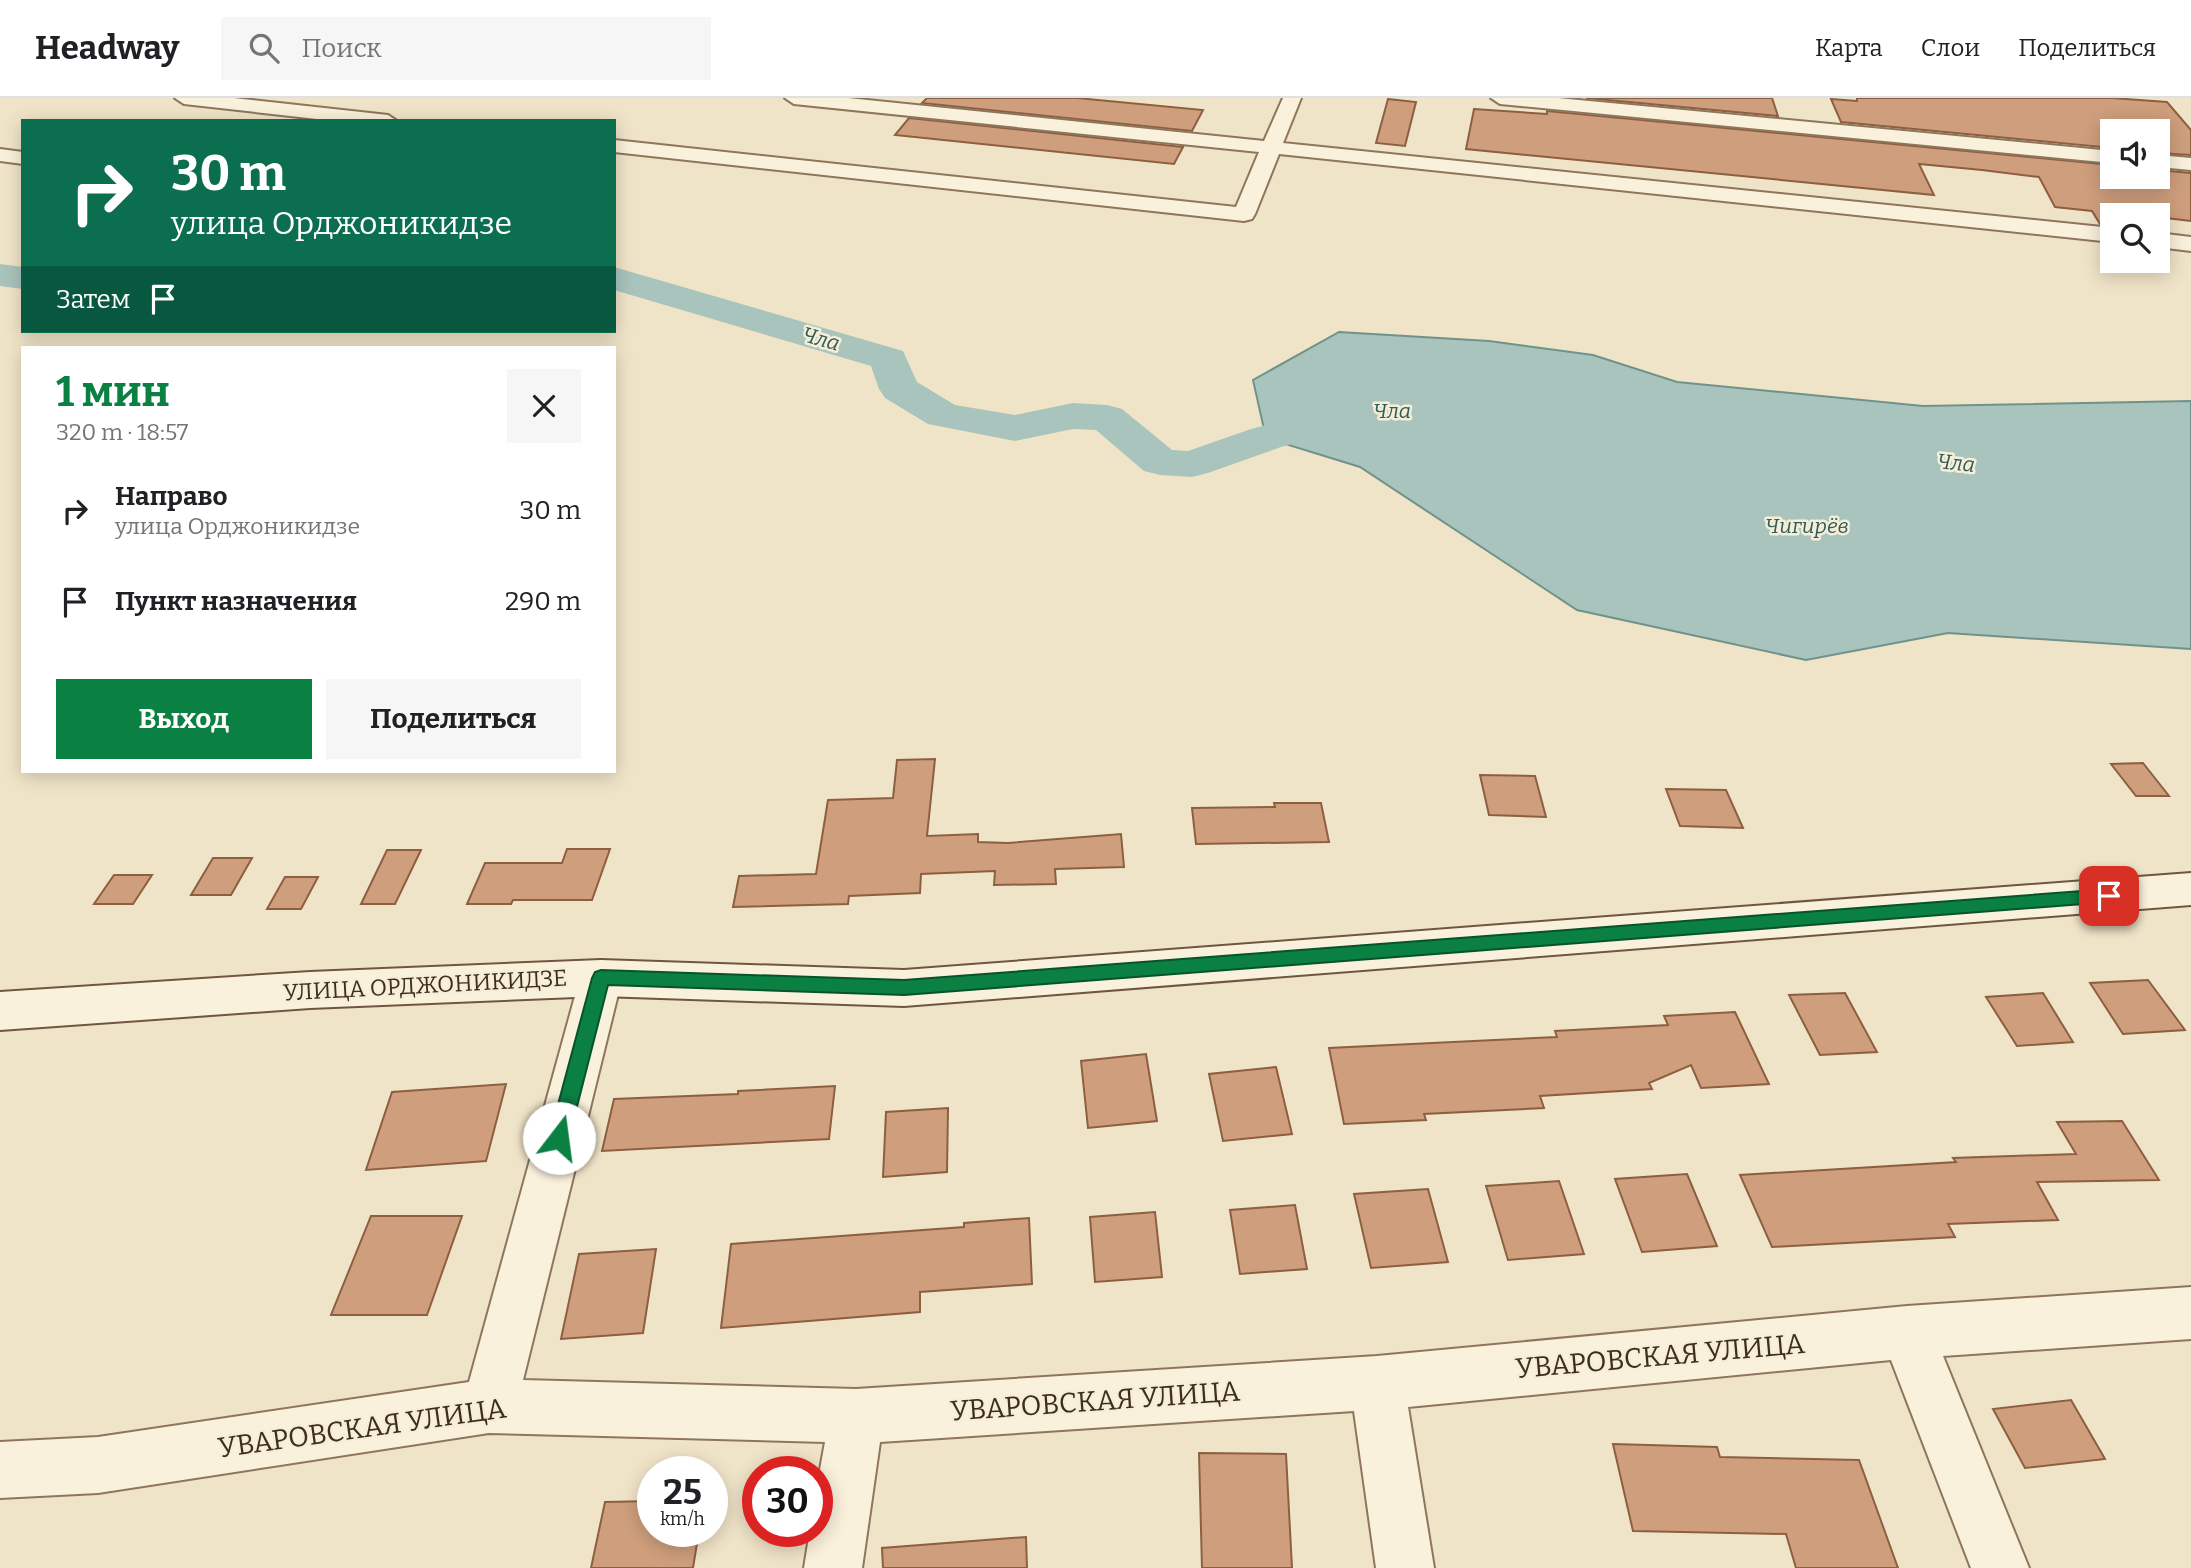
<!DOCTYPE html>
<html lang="ru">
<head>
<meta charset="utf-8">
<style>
	:root { --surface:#fff; --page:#f6f6f6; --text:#202124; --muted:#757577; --line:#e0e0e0; --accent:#0b8043 }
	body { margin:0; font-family:Bitter,serif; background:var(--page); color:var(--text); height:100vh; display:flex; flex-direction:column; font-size:26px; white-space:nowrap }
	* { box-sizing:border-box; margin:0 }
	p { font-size:23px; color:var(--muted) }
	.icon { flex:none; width:38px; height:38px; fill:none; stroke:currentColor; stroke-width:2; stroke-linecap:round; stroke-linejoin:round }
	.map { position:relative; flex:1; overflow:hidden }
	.details { position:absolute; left:21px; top:248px; width:595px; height:427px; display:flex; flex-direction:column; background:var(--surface); border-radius:0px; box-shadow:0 4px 18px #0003 }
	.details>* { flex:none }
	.guide { position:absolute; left:21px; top:21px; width:595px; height:214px; border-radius:0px; box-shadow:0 4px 18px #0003; background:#0b6e4f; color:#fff; overflow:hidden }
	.fabs { position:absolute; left:2100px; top:21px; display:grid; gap:14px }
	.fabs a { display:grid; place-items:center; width:70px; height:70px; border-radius:0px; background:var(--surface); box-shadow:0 4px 18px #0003; font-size:35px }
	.speed { position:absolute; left:637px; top:1358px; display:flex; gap:14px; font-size:35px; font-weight:700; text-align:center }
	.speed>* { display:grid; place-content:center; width:91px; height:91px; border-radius:50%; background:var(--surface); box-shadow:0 4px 18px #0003; line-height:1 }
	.speed small { font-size:18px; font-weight:400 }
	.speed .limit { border:10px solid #d22; background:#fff; color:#111 }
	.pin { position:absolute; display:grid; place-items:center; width:60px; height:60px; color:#fff; margin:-30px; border-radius:14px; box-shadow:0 4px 10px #0006 }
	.me { position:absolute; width:77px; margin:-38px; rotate:15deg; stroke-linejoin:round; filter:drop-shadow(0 0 5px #0008) }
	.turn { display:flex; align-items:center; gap:24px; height:147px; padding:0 35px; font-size:32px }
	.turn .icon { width:91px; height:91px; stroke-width:2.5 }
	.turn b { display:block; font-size:49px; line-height:60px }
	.then { display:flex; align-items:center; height:66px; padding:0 35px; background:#0003; gap:14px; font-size:26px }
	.round { display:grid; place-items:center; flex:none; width:74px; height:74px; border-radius:0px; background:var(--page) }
	.head { display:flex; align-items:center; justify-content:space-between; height:119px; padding:0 35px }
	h1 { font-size:42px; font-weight:700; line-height:52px; color:var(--accent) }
	.button { display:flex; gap:14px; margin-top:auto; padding:14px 35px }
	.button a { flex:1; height:80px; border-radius:0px; background:var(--accent); color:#fff; font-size:28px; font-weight:700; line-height:80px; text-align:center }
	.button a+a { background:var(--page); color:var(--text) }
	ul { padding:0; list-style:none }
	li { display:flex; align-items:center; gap:21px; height:91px; padding:0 35px }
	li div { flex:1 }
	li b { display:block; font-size:26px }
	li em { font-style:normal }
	header { display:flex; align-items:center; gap:42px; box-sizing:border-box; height:98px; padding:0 35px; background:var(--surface); border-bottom:2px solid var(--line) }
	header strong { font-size:33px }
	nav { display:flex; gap:38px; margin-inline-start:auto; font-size:24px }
	.search { width:490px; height:63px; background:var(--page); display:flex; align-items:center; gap:18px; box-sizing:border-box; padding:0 24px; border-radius:0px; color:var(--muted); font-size:26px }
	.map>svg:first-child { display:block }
	.water { fill:#a9c4bc; stroke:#6f938a; stroke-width:2 }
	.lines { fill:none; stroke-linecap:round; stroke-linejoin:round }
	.river { fill:#a9c4bc; fill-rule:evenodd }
	.building { fill:#cf9f7d; stroke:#8d5f41; stroke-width:2 }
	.street-casing { stroke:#8d765c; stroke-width:4 }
	.secondary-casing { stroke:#6f573f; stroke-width:4 }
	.street { fill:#faf1dc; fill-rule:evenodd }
	.secondary { fill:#faf1dc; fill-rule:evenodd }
	.route { fill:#0b8043; stroke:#07532c; stroke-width:2 }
	.labels { text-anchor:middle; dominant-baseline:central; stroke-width:5; stroke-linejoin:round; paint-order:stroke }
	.far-water-label { font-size:21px; font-style:italic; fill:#2f5d5a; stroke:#f7eed8 }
	.street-label { font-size:23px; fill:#3d2e20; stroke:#f7eed8 }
	.near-street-label { font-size:28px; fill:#3d2e20; stroke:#f7eed8 }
</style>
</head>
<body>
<header>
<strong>Headway</strong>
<div class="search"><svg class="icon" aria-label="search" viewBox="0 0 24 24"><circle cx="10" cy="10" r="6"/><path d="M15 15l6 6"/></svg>Поиск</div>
<nav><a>Карта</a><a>Слои</a><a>Поделиться</a></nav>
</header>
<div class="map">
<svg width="2191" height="1470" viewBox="0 0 2191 1470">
	<rect width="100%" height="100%" fill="#f0e4c8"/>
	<!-- water -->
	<path class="water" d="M1339,234L1489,243L1593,257L1677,284L1923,308L2191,303V551L1948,535L1806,562L1577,512L1360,369L1266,340L1253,282Z"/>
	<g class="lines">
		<!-- river -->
		<path class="river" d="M0,166L23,169V191L0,188Z
			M614,169L903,253L917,284L955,307L1015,317L1073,305L1107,307L1122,311L1172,352L1188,353L1251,331L1344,305L1359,309L1365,318L1359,327L1281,349L1208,375L1192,379L1160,377L1144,373L1096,332L1073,331L1015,343L928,326L885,300L879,291L871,268L614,192Z"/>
	</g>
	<!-- building -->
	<path class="building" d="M927,0H1077L1203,12L1192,33L922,5Z
		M1586,0H1772L1778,18Z
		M1857,0H2112L2167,4L2191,32V57L2158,55V33H2112V50L1841,24L1831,1L1857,3Z
		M1388,1L1416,4L1405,48L1376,45Z
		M1474,11L1547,16V13L2112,67V79H2158V72L2191,75V123L2158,119V117L2112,115V127L2100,126L2092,113L2055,109L2039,79L1982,72L1919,66L1934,97L1466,51Z
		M909,20L1183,49L1174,66L895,37Z
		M935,661L927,738L978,736V744L1008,745L1121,736L1124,769L1055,771L1056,786L994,787L995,773L921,776L920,795L849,798L848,806L733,809L739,778L816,776L828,702L893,700L897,662Z
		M2143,665L2169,698H2136L2111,666Z
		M1480,677L1535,678L1546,719L1489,717Z
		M1666,691L1726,692L1743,730L1680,728Z
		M1274,705H1321L1329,744L1196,746L1192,710L1275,709Z
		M567,751H610L592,802H513L511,806H467L485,765H562Z
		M387,752H421L395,806H361Z
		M213,760H252L231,797H191Z
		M114,777H152L133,806H94Z
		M285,779H318L301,811H267Z
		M2148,882L2185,932L2123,936L2090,885Z
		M1845,895L1877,954L1820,957L1789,897Z
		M2043,895L2073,944L2017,948L1986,899Z
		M1735,914L1769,986L1701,990L1691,967L1649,985L1652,991L1540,998L1544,1010L1424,1016L1426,1022L1344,1026L1329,950L1557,939L1555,933L1668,927L1664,918Z
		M1146,956L1157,1023L1088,1030L1081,963Z
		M1276,969L1292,1036L1223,1043L1209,976Z
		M506,986L486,1063L366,1072L392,994Z
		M835,988L829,1041L602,1053L614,1001L738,996V993Z
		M948,1010L947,1074L883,1079L886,1014Z
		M2122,1023L2159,1082L2037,1084L2058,1122L1948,1126L1955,1139L1772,1149L1740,1077L1956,1064L1953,1060L2076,1056L2057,1024Z
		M1687,1076L1717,1148L1642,1154L1615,1081Z
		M1559,1083L1584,1156L1508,1162L1486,1088Z
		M1428,1091L1448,1164L1371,1170L1354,1096Z
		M1295,1107L1307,1171L1240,1176L1230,1112Z
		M1155,1114L1162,1179L1095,1184L1090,1119Z
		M371,1118H462L427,1217H331Z
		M1029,1120L1032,1186L920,1194V1214L721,1230L731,1146L964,1129V1125Z
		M656,1151L643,1235L561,1241L579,1156Z
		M2071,1302L2105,1361L2025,1370L1993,1311Z
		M1613,1346L1717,1349L1720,1359L1859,1362L1898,1470H1796L1786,1436L1633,1433Z
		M1199,1355L1286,1356L1292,1470H1202Z
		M653,1403V1433H699L693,1470H591L605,1404Z
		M1026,1439L1027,1470H883L882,1450Z"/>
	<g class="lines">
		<!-- street casing -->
		<g class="street-casing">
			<path id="street" d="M175,0H234L388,17L397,23H335L184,6Z
				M785,0H848L1264,43L1283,0H1301L1283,45L2112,130V144L1279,56L1255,116L1252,121L1244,123L614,54V42L1236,109L1259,54L794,6Z
				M1491,0H1558L2112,53V65L1500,6Z
				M0,51L23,54V66L0,63Z
				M2158,57L2191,60V72L2158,69Z
				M2158,135L2191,139V153L2158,149Z
				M601,862L616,867L622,880L523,1282L856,1291L1377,1258L1907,1208L2191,1189V1241L1943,1258L2029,1470H1971L1891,1262L1408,1309L1434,1470H1376L1354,1313L880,1344L862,1470H804L810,1433H817V1388L825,1344L489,1335L98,1395L0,1400V1344L98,1339L469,1284L580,880L586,867Z"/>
		</g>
		<!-- secondary casing -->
		<g class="secondary-casing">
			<path id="secondary" d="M2191,775V807L904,908L601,898L310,910L0,932V894L310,874L601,862L904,872Z"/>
		</g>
		<!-- street -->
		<use href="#street" class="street"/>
		<!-- secondary -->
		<use href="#secondary" class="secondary"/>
	</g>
	<!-- route -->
	<path class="route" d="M2109,791L2115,793L2117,798L2115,802L2109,804L904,897L608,887L569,1040L566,1047L559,1049L552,1047L549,1040L592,880L595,874L601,872L904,882Z"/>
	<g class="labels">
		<!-- far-water labels -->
		<g class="far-water-label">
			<text transform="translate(821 241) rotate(16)">Чла</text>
			<text x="1392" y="313">Чла</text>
			<text transform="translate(1956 365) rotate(6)">Чла</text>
			<text x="1807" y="428">Чигирёв</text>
		</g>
		<!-- street labels -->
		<g class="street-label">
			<text transform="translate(425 887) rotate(-3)">УЛИЦА ОРДЖОНИКИДЗЕ</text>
		</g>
		<!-- near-street labels -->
		<g class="near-street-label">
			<text transform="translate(1660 1258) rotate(-5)">УВАРОВСКАЯ УЛИЦА</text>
			<text transform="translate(1095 1303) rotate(-4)">УВАРОВСКАЯ УЛИЦА</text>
			<text transform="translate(362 1330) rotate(-8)">УВАРОВСКАЯ УЛИЦА</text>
		</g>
	</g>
</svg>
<div class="fabs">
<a><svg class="icon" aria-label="sound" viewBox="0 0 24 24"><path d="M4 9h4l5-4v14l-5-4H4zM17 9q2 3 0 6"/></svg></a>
<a><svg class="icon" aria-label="search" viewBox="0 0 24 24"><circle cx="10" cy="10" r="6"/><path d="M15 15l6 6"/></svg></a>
</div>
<div class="speed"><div>25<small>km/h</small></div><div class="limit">30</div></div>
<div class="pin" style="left:2109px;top:798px;background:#d93025"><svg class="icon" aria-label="arrive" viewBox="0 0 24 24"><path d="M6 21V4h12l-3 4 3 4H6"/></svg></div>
<svg class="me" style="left:559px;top:1040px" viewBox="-20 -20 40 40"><circle r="19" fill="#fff"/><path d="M0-13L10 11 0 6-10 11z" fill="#0b8043"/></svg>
<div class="guide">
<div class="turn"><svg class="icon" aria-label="right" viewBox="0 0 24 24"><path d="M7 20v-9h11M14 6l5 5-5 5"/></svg><div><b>30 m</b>улица Орджоникидзе</div></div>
<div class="then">Затем<svg class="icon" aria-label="arrive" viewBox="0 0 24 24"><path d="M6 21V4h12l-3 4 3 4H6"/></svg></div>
</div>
<section class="details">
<div class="head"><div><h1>1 мин</h1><p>320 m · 18:57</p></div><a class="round"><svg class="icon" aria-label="close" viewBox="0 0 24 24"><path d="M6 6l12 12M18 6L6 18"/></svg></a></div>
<ul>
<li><svg class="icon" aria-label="right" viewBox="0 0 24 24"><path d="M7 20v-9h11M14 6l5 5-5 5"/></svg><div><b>Направо</b><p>улица Орджоникидзе</p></div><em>30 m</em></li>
<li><svg class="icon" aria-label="arrive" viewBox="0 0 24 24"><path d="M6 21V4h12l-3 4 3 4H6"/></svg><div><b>Пункт назначения</b></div><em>290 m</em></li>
</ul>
<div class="button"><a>Выход</a><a>Поделиться</a></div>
</section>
</div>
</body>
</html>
